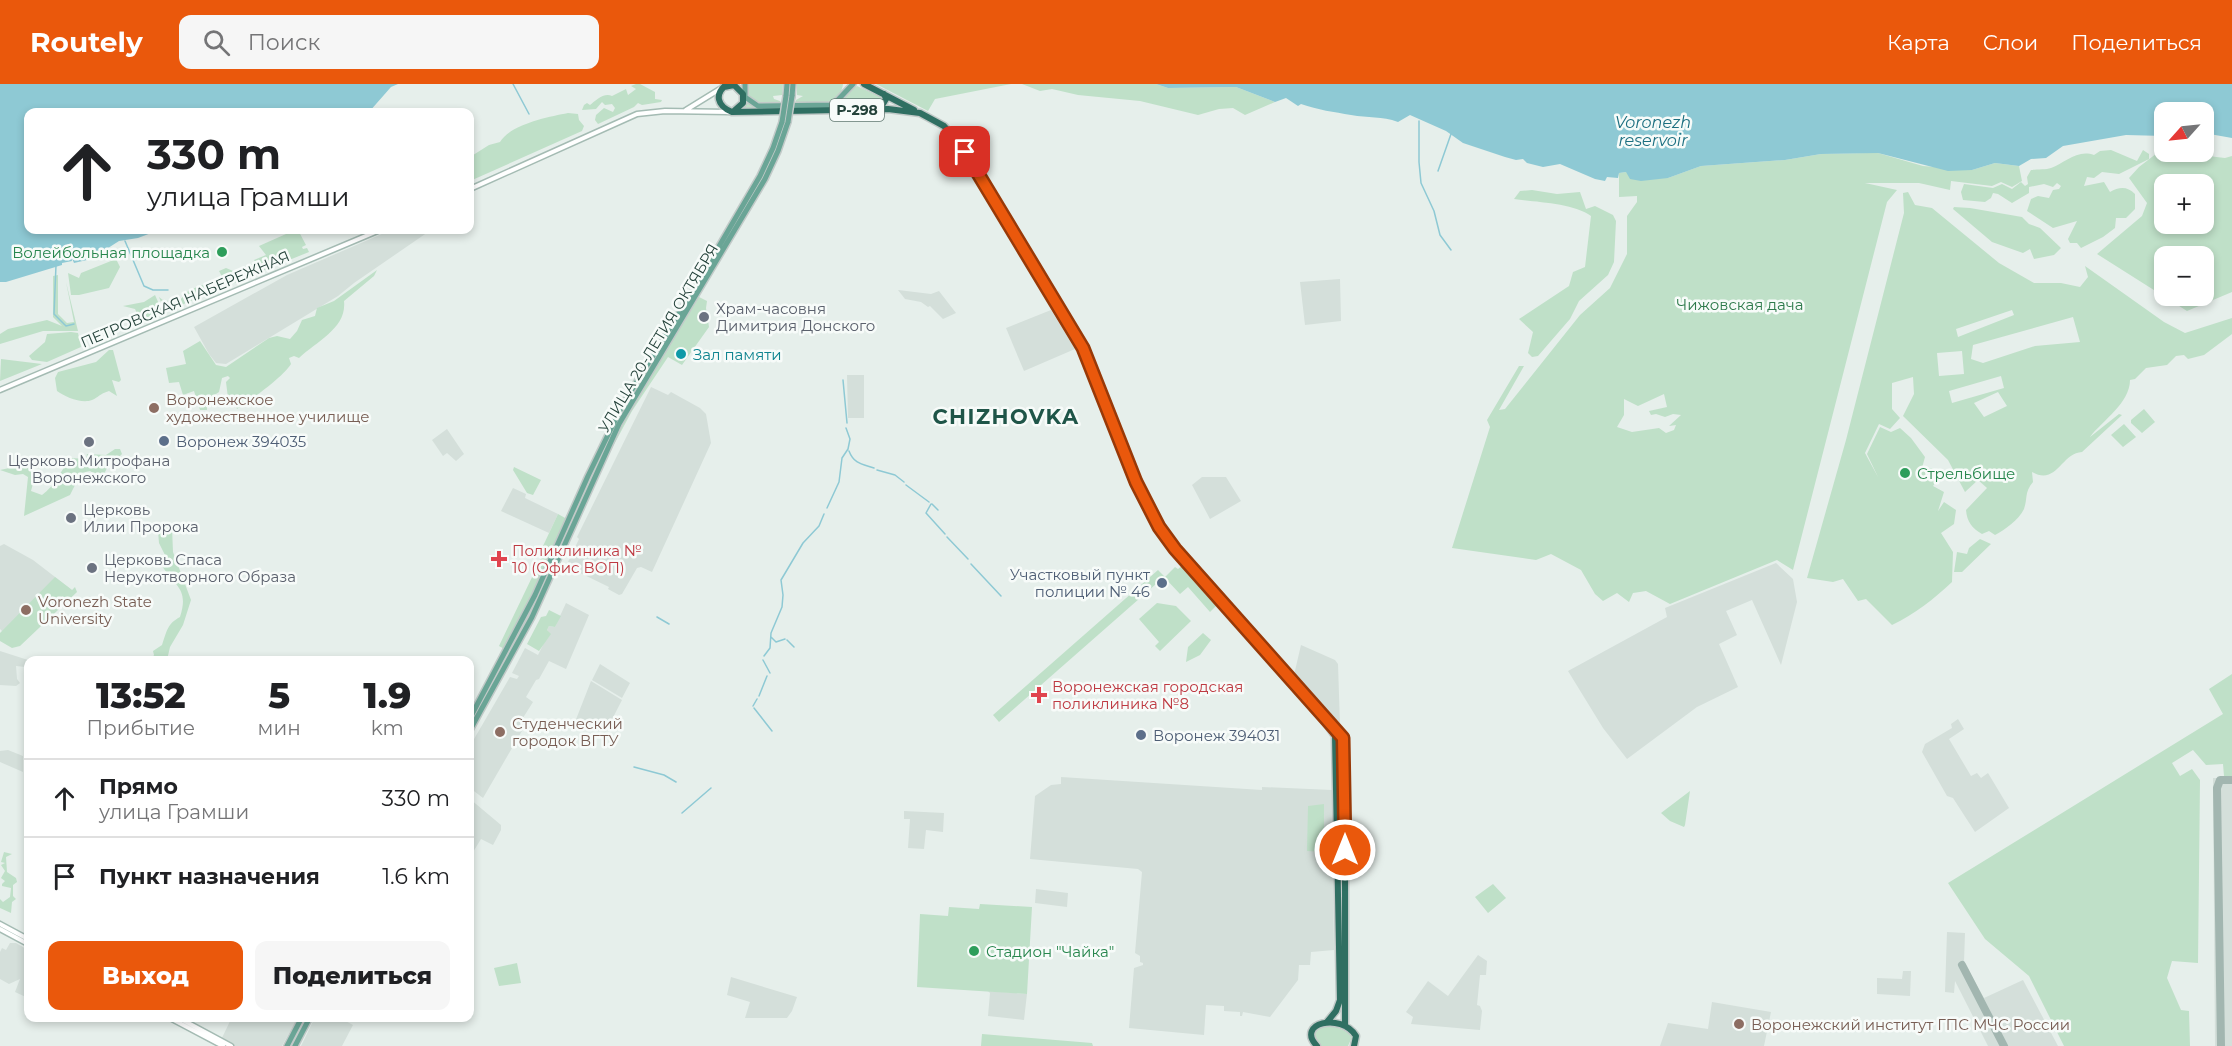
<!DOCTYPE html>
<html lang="ru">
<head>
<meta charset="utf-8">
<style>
	:root { --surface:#fff; --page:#f6f6f6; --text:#202124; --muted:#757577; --line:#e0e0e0; --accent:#ea580c }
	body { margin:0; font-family:Montserrat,sans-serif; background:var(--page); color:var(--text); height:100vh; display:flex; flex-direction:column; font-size:22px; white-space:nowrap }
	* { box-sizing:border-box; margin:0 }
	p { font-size:20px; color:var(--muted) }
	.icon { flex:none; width:33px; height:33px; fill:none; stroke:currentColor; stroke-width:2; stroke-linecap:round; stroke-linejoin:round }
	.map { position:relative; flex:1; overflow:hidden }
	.sheet { position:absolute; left:24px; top:572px; width:450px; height:366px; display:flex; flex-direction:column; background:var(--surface); border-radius:12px; box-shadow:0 3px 9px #0003 }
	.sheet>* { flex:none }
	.hud { position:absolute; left:24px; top:24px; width:450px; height:126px; border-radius:12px; box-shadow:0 3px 9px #0003; background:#fff; color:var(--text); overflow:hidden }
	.needle { width:39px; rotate:243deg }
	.buttons { position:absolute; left:2154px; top:18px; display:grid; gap:12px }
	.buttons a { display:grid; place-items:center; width:60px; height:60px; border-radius:12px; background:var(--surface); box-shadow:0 3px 9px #0003; font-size:30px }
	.pin { position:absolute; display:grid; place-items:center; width:51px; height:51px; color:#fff; margin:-26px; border-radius:12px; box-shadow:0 3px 9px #0006 }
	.me { position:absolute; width:66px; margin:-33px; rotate:0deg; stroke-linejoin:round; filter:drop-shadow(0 0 4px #0008) }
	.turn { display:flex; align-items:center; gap:21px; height:126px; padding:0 24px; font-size:27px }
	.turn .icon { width:78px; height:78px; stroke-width:2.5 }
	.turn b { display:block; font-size:42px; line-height:51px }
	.eta { display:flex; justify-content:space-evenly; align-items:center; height:102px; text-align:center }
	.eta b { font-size:36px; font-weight:800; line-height:42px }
	.action { display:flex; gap:12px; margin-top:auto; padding:12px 24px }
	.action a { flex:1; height:69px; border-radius:12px; background:var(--accent); color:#fff; font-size:24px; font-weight:800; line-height:69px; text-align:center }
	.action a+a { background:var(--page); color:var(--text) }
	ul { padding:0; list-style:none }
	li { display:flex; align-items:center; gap:18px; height:78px; padding:0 24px; border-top:2px solid var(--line) }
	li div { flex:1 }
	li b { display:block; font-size:22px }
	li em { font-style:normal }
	header { display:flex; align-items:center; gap:36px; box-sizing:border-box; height:84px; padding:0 30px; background:var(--accent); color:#fff }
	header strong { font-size:28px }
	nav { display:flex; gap:33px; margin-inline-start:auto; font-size:21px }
	.search { width:420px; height:54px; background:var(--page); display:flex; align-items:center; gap:15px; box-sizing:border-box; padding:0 21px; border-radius:12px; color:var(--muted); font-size:22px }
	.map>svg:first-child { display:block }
	.built { fill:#d4dfda }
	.green { fill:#bfe0c8; fill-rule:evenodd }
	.water { fill:#8ec9d4 }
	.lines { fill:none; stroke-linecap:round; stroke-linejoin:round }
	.stream { stroke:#8ec9d4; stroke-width:1.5 }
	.taxiway { stroke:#a2b6b0; stroke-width:8 }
	.secondary-casing { stroke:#a4bbb3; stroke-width:7 }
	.primary-casing { stroke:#c2cac8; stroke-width:8 }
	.highway-casing { stroke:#c2cac8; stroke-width:9 }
	.secondary { stroke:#fff; stroke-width:4 }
	.primary { stroke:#6aa596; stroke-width:5 }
	.highway { stroke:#2f6f62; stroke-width:6 }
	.primary-bridge-casing { stroke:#c2cac8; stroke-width:8; stroke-linecap:butt }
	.primary-bridge { stroke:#6aa596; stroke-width:5 }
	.route-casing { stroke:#983908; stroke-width:15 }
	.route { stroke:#ea580c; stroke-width:10 }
	.leisure-dot { fill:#2e9e5b; stroke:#f7fbf9; stroke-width:2 }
	.worship-dot { fill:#6b7280; stroke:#f7fbf9; stroke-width:2 }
	.culture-dot { fill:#0f9aa8; stroke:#f7fbf9; stroke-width:2 }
	.education-dot { fill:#8d6e63; stroke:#f7fbf9; stroke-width:2 }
	.service-dot { fill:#5c6f8a; stroke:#f7fbf9; stroke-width:2 }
	.health-dot { fill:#e0444e; stroke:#f7fbf9; stroke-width:2 }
	.labels { text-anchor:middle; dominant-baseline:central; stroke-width:5; stroke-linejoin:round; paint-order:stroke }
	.shield { fill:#f7fbf9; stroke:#637a73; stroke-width:1.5 }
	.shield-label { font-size:14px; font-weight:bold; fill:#24423a }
	.leisure-label { font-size:15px; fill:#27864d; stroke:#f7fbf9; text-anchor:start }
	.street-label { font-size:15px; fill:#24423a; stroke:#f7fbf9 }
	.park-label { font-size:15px; fill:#2d7a4b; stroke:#f7fbf9 }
	.worship-label { font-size:15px; fill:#5b616d; stroke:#f7fbf9; text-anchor:start }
	.culture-label { font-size:15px; fill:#0d838f; stroke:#f7fbf9; text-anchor:start }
	.education-label { font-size:15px; fill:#785e54; stroke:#f7fbf9; text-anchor:start }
	.service-label { font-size:15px; fill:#4e5e75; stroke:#f7fbf9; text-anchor:start }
	.health-label { font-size:15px; fill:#be3a42; stroke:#f7fbf9; text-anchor:start }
	.water-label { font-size:16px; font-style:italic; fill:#1c6f80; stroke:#f7fbf9 }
	.district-label { font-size:21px; font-weight:bold; letter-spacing:1.5px; fill:#1f5548; stroke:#f7fbf9 }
</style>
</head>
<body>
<header>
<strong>Routely</strong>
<div class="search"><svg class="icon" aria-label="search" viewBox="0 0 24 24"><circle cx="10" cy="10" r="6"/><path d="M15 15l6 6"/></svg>Поиск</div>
<nav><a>Карта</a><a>Слои</a><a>Поделиться</a></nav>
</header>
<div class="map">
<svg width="2232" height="962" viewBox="0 0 2232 962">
	<rect width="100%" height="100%" fill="#e6efeb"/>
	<!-- built -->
	<path class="built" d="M391,146H431L354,199L338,212L226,280L216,279L209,270L194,243L287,191Z
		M1340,195L1341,237L1305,241L1300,198Z
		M898,206L931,210L939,207L956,229L943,235L930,222L928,223L921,218L905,215Z
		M1051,226L1075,265L1024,287L1006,244Z
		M847,291H864V334H848Z
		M651,303L668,311L671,308L700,324L706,330L711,359L652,488L641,483L637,484L622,510L619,511L608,505L609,503L570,484L571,480L568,478L579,455L577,453Z
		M447,345L464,370L456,377L447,369L443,372L432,356Z
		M1202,393H1226L1241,417L1210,435L1192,401Z
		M513,404L526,410L525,414L558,430L549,449L501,427Z
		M4,460L33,476L72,506L15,560L0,545V462Z
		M1776,479L1793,495L1797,518L1781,581L1752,516L1726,527L1737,551L1719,560L1738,603L1697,623L1627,675L1603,644L1568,587L1667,533L1665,524Z
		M566,519L589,531L566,585L549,577L539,595L536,596L526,613L533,618L521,637L526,640L483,714L470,704V662L510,593L517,595L519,592L512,589L525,564L538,571L549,549L547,546L549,542L555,543Z
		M1301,561L1335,576L1338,580L1340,641L1294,591Z
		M0,567L28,576L25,583L16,582L17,595L20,599L16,602L0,601Z
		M600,580L630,599L622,614L592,596Z
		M591,597L622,616L605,649L575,638Z
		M1958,635L1964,645L1949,655L1971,692L1977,689L1981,694L1988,689L2009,724L1975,748L1953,714L1947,712L1922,668L1925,660L1952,644L1951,640Z
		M8,666L23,672V688L0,678V667Z
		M1061,693L1262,706V703L1332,706L1334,866L1311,868L1310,881H1299L1298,896L1270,933L1243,928L1242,932H1240V928L1224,927V922L1206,921L1204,951L1129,944L1134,884L1143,881V879L1140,878V872L1135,869L1142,788L1138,785L1030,775L1035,712L1051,701L1061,700Z
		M2213,694H2232V962H2215Z
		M470,715L501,741V746L493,761L481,755L470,773Z
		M904,727L944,729L943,748L926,746L924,765L908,764L910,735H904Z
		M1036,805L1068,809L1067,823L1035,819Z
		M1947,848L1965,849L1964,878L1984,914L2023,896L2058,962H1988L1955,897L1954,909L1945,908Z
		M10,859H16L28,866V914L15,908L20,895L9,900L0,895V868L2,864L6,866Z
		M1478,871L1487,877L1486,891H1480L1477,921L1480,922L1482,927L1480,946L1411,940L1413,933L1406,928L1428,897L1448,912Z
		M1903,887H1911L1910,912L1877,910V894L1902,895Z
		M731,893L797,913L792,927L787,934H745L750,918L727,911Z
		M988,907L1027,910L1024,936L988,932L990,909Z
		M1712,918L1771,928L1764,962H1660L1668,939L1708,945Z
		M232,933H298L282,962H234L221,956Z
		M315,933H338L353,941L342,962H301Z"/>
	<!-- green -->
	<path class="green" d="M636,0H640L655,8V15L662,16L661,18L642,21L638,19L634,23L598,40L595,36L596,31L604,24L613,28L615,24L612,20L605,21L602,18L596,25L582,26L584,21L587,19L590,21C595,17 604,8 612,12L626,5L628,11L636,5L631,2Z
		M746,0H783L782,11L773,12L774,15L780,17V20L761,21L747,13Z
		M797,0H843C840,24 814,19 796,20V16L803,12L797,11Z
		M876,0H1011L935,15L928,27Z
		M1022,0H1156L1168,4L1236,3L1275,18L1245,31L1233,24L1219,25L1198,31L1140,17L1078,11L1052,5L1040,7Z
		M857,2L883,14L881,19L843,24L739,26L745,16L757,24L835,23L849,7Z
		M568,29L578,30L579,36L584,42L582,47L470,97V73L489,61L500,58C511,40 548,33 568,29Z
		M2111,66L2137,77L2143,66L2149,70V75L2119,90L2102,88L2094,94L2087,93L2084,102L2104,98L2110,108C2119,103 2127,102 2135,110V125L2126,134H2116L2115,144L2103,153L2081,164L2077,159H2070L2068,155L2077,137L2053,144L2027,127L2031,115L2038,112L2049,114L2053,106L2059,105L2061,102L2057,99L2053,103L2044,100L2029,103V109L2012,119L1998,110L1993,109L1991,114L1985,118L1963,116L1961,108L1964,100L1993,104L2002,100L2012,105L2021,98L2025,102L2028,100L2027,93L2031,86C2037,85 2046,86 2051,84C2065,79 2077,65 2094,71L2100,67Z
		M2161,66L2180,68L2183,75H2196L2200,71L2225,74L2232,72V208L2187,227L2097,170L2142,132L2147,119L2129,94L2139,83ZM2164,100H2204V140H2164ZM2164,172H2204V212H2164Z
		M1867,69H1878L1923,82L1972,86L1995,79L2019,82L2022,97L2012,103L2001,98L1992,102L1951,97L1950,106L1919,99H1865L1897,106L1887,118L1793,486L1777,476L1670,520L1646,507L1633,509L1629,518L1617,509L1603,517L1595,510L1581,486L1551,470L1536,476L1452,464L1490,343L1487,336L1519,282H1524L1499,326L1505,325L1580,231L1610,204L1627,170V132L1637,118V112L1619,113V89L1626,88L1668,94L1701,82L1785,76L1821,70ZM1664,310L1667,323L1649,327L1651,331L1656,330L1665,333L1673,330L1681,331L1669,342L1676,341L1674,346L1666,349L1659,344L1632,348L1617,343L1624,331V315L1638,322Z
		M1532,106L1557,110L1580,108L1586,125L1595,122L1613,131L1616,137L1614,178L1608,191L1579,217L1570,235L1538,272L1532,273L1528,269L1533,248L1519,235L1569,202L1573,188L1585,183L1591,132C1574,119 1535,118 1514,115L1520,107Z
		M1908,108L1915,121L1932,124L1999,179L2034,199H2061L2080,203L2088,193L2085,182L2164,238L2185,249L2232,234V250L2204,271L2188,275L2184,271L2176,272L2167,281L2146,284L2135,295L2130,296C2130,319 2103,336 2090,353L2119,330L2122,331L2082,368C2061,369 2057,402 2032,388L2033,398C2024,409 2028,414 2024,425C2019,436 2004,446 1995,451L1989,447L1982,450C1972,444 1967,438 1966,426L1987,404L1978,396L1965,408L1948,376L1903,332L1914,310L1913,293L1892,299V325L1900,334L1890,345L1879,340L1865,369L1878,393L1867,370L1880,343L1891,348L1900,344L1911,354L1925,373L1922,384H1932L1938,395L1933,402L1944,408L1938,427L1944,418L1956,426L1954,440L1941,449L1953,468L1952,498C1934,515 1915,530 1892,541L1866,515L1858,517L1843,495L1833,498L1807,494L1846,356L1904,129L1903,109ZM2012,226L2014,231L1958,253L1956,245ZM2073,233L2080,258L2035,262L1983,279L1971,275L1973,261ZM1962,267L1964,290L1939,292L1937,269ZM2001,292L2004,304L1952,319L1949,307ZM1998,308L2007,322L1984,333L1974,319Z
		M1954,123L1970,124L2022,133L2029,140L2040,144L2061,164L2054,171L2034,175L2030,165L2023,169L1992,158L1953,125Z
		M295,146H298L306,161L302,163L303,165L307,164L309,168L262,187L261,184L292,170L259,183L254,176L266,171L259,162Z
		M116,175L120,183L109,204L79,211H71L68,189L79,194L81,189Z
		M249,180H256L259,189L227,202L219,187L226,184L238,189Z
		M377,186L374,192L344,217C347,244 317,257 299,274L294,272L289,274L291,280C283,293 251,316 237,325L233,315L228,314L226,298L230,294L228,292L222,294L219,308L207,316V326H200L194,307L183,311L179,298L169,299L166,284L186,280L183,267L200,257L216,281L226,283L269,254L277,252L290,255L297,247L302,236L315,232L317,224L334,217Z
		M58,191V230L67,239L74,238L66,198L78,247H43L0,260V250L8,245L47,236L62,242L53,233V192Z
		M203,201L207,210L165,228L159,213L164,217L180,216L189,206Z
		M155,211L163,229L141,238L135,225L123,222L144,218Z
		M699,213L707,217L706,224L709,243L682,281L668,273L632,327L603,381L632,322Z
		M71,248L78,249L81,263L47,278L32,276L29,272L45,258L47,250Z
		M109,266H113L121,296L119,298L112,296L117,312L109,307C99,310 99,313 92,316C82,320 65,313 57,307L55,294L58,288L96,278Z
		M1,275L42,280L0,297Z
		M2144,325L2155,338L2142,349L2131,339V336Z
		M2124,340L2136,353L2123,363L2111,351Z
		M115,365H120L122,370L119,373L108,375V382L103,392H98L90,387L81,389L70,411L24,432L28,393L23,390L15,391L0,386L14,383L15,377L31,380L35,392L31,407L42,411C55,402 61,386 71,374L86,375L87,370L106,371Z
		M514,383L541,396L533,411L527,409L513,386Z
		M558,430L567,435L506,566L499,562L546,464L543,462Z
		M168,441L172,443L173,468L191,516L183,541L170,563L167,576H151L154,571L153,567L162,561C167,547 167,540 180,533C189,505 176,503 162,482L165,471L159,459L158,447Z
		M1980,455L1991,460L1962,488H1954L1957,468L1967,470L1969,464Z
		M1184,480L1218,520L1210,528L1188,503L1180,510L1164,493L999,638L993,631L1158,486L1165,493L1175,483L1178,485Z
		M55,493L72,506L75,503L77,508L20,562L12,564L0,557V549Z
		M1157,519L1176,522L1191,537L1160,567L1155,562L1159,558L1139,535Z
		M549,526L561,532L555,543L549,542L547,546L551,550L539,567L527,560L541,533L546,532Z
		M1203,549L1211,556L1200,571L1186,578L1188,563Z
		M2232,590V692H2224L2223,680L2206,681L2193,666L2172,679L2180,692L2192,685L2200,696L2198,879L2172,877L2167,894L2181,926L2189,927L2190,962H2064L2029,892L1985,855L1948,799L2223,630L2209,605Z
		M1690,707L1685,741L1684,743L1670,737L1661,729Z
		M1324,720V768L1307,767L1308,722Z
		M4,768L12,770L6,773L7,788L16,794L17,798L13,801V812L16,815L12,818L11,829L0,824V815L3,818L10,813L11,804L2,802V800L5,797L1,794L5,787L1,781L5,779L1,778Z
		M1493,800L1506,814L1488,829L1475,813Z
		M980,820L1032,823L1027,910L917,903L920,830L948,832L949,823L979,825Z
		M517,879L521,899L499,902L494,884Z
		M1324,942C1334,942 1346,945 1352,953L1348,962H1321L1315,957L1314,950L1316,945Z
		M982,950L1092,959L1093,962H981Z"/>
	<!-- water -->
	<path class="water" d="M0,0H398L391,3L369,28H28V146H159L138,154L119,157L91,175L74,179L71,172L72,177L62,179V181L6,198H0Z
		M1156,0H2232V54L2204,49V28H2164V52L2126,51L2063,62L2046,74L2031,75L2019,82L1995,79L1972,86L1948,87L1878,69L1821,70L1785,76L1701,82L1668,94L1641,97L1630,95L1626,88L1619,89L1618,94L1607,93L1605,97L1595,95L1560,80L1543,83L1527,79L1523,75L1516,76L1505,73L1463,59L1446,47L1410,31L1398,38C1382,32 1368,34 1351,31C1334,28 1318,26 1301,20L1298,22L1286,14L1275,18L1236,3L1168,4Z"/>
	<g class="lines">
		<!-- stream -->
		<path class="stream" d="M513,0L529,30
			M1419,37V78L1421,99L1434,127L1440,151L1451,166
			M1438,87L1451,50
			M125,157L144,202L153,206H168
			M56,181L54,230L66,242L74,240
			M843,296L847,339
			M849,367C854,380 862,380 874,384
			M877,386L895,391L904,398
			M906,401L929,418
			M931,420L926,429L945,450
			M932,420L938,426
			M827,424L839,398L842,374L848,365L850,355L846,344
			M947,453L968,475
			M971,480L1001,512
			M657,533L669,540
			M771,553L776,558L785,555
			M787,556L794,563
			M764,572L770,564L771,549L782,523L783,511L781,496L784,491L803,459L819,442L824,430
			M763,576L770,589
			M759,612L767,592
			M753,622L757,615
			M754,624L772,647
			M634,683L664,691L676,698
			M682,729L711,704"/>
		<!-- taxiway -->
		<path class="taxiway" d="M1962,881L2004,962
			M2221,962L2217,704L2220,696H2232"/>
		<!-- secondary casing -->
		<g class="secondary-casing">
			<path id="secondary" d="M686,26L720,5
				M470,105L637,30L665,27L729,28
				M0,306L380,146
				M0,840L28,855
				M0,845L28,860
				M168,933L223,962
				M177,933L231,962"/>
		</g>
		<!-- primary casing -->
		<g class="primary-casing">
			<path id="primary" d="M745,0V13L758,22L833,21L853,0
				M786,12L787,0
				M792,12L793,0
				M470,634L535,511L588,392L623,320L693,207L760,92L773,64L782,38
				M470,646L532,533L619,340L765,95L778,67L788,38
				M287,962L302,933
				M295,962L310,933"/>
		</g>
		<!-- highway casing -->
		<g class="highway-casing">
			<path id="highway" d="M727,0C714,10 717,22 732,28L888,25L920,29L944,42L963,64L1083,264L1136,398L1159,443L1175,465L1312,619L1335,652L1340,916L1336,927L1327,938
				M864,0L914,26
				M724,3L734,1L743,10V19L735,26
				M846,25L852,21L883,20L886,15L884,10
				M1334,643L1345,659V942
				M1317,962C1295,939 1341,928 1356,952L1354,962"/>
		</g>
		<!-- secondary -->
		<use href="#secondary" class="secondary"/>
		<!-- primary -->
		<use href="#primary" class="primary"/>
		<!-- highway -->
		<use href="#highway" class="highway"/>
		<!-- primary-bridge casing -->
		<g class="primary-bridge-casing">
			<path id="primary-bridge" d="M782,38L786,12
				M788,38L792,12"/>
		</g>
		<!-- primary-bridge -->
		<use href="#primary-bridge" class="primary-bridge"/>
	</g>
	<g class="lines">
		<!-- route casing -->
		<g class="route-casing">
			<path id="route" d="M965,68L1083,264L1136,398L1159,443L1175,465L1343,654L1345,766"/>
		</g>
		<!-- route -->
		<use href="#route" class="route"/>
	</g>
	<!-- markers -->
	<g class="leisure-dot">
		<circle cx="222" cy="168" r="6"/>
		<circle cx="1905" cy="389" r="6"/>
		<circle cx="974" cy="867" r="6"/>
	</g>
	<g class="worship-dot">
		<circle cx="704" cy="233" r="6"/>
		<circle cx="89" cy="358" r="6"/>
		<circle cx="71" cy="434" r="6"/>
		<circle cx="92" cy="484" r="6"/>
	</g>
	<circle class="culture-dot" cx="681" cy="270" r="6"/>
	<g class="education-dot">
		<circle cx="154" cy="324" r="6"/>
		<circle cx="26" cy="526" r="6"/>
		<circle cx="500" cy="648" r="6"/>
		<circle cx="1739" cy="940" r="6"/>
	</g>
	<g class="service-dot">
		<circle cx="164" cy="357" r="6"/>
		<circle cx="1162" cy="499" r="6"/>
		<circle cx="1141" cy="651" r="6"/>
	</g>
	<g class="health-dot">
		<path d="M496 466h6v6h6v6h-6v6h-6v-6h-6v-6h6z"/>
		<path d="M1036 602h6v6h6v6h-6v6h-6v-6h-6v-6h6z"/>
	</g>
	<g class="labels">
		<!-- shield labels -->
		<rect class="shield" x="830" y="15" width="54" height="22" rx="4.5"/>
		<g class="shield-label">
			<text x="857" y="26">Р-298</text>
		</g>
		<!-- leisure labels -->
		<g class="leisure-label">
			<text x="210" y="168" text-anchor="end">Волейбольная площадка</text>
			<text x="1917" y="389">Стрельбище</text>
			<text x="986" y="867">Стадион "Чайка"</text>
		</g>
		<!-- street labels -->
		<g class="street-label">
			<text transform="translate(185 215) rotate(-23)">ПЕТРОВСКАЯ НАБЕРЕЖНАЯ</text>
			<text transform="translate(658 254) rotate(-59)">УЛИЦА 20-ЛЕТИЯ ОКТЯБРЯ</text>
		</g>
		<!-- park labels -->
		<g class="park-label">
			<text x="1740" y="220">Чижовская дача</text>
		</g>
		<!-- worship labels -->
		<g class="worship-label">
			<text x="716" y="224">Храм-часовня<tspan x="716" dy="17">Димитрия Донского</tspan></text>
			<text x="89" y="376" text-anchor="middle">Церковь Митрофана<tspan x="89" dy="17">Воронежского</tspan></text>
			<text x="83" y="425">Церковь<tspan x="83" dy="17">Илии Пророка</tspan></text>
			<text x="104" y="475">Церковь Спаса<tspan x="104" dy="17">Нерукотворного Образа</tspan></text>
		</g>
		<!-- culture labels -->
		<g class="culture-label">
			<text x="693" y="270">Зал памяти</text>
		</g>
		<!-- education labels -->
		<g class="education-label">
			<text x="166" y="315">Воронежское<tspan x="166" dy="17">художественное училище</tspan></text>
			<text x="38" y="517">Voronezh State<tspan x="38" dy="17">University</tspan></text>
			<text x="512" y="639">Студенческий<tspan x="512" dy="17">городок ВГТУ</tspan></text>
			<text x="1751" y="940">Воронежский институт ГПС МЧС России</text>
		</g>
		<!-- service labels -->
		<g class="service-label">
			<text x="176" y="357">Воронеж 394035</text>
			<text x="1150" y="490" text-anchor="end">Участковый пункт<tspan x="1150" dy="17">полиции № 46</tspan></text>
			<text x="1153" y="651">Воронеж 394031</text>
		</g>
		<!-- health labels -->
		<g class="health-label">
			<text x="512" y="466">Поликлиника №<tspan x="512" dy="17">10 (Офис ВОП)</tspan></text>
			<text x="1052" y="602">Воронежская городская<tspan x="1052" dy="17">поликлиника №8</tspan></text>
		</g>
		<!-- water labels -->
		<g class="water-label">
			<text x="1653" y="38">Voronezh<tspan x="1653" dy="18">reservoir</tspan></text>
		</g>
		<!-- district labels -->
		<g class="district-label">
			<text x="1006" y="332">CHIZHOVKA</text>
		</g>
	</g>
</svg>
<div class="buttons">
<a><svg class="needle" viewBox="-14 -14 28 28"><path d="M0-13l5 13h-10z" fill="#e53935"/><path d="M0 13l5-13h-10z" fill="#757577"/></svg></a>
<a>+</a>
<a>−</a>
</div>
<div class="pin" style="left:965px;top:68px;background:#d93025"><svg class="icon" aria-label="arrive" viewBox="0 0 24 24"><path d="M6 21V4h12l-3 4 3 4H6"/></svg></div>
<svg class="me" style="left:1345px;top:766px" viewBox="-20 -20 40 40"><circle r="17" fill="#ea580c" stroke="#fff" stroke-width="3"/><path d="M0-11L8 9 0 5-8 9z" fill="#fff"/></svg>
<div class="hud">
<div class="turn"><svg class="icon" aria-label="ahead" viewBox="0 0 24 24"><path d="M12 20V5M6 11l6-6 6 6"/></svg><div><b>330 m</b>улица Грамши</div></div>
</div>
<section class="sheet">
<div class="eta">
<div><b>13:52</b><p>Прибытие</p></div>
<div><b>5</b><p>мин</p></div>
<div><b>1.9</b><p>km</p></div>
</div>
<ul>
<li><svg class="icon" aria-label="ahead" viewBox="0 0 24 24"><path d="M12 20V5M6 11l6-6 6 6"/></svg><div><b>Прямо</b><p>улица Грамши</p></div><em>330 m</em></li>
<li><svg class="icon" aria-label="arrive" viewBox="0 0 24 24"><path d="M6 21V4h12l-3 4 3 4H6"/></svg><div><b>Пункт назначения</b></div><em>1.6 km</em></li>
</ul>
<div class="action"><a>Выход</a><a>Поделиться</a></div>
</section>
</div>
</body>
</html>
